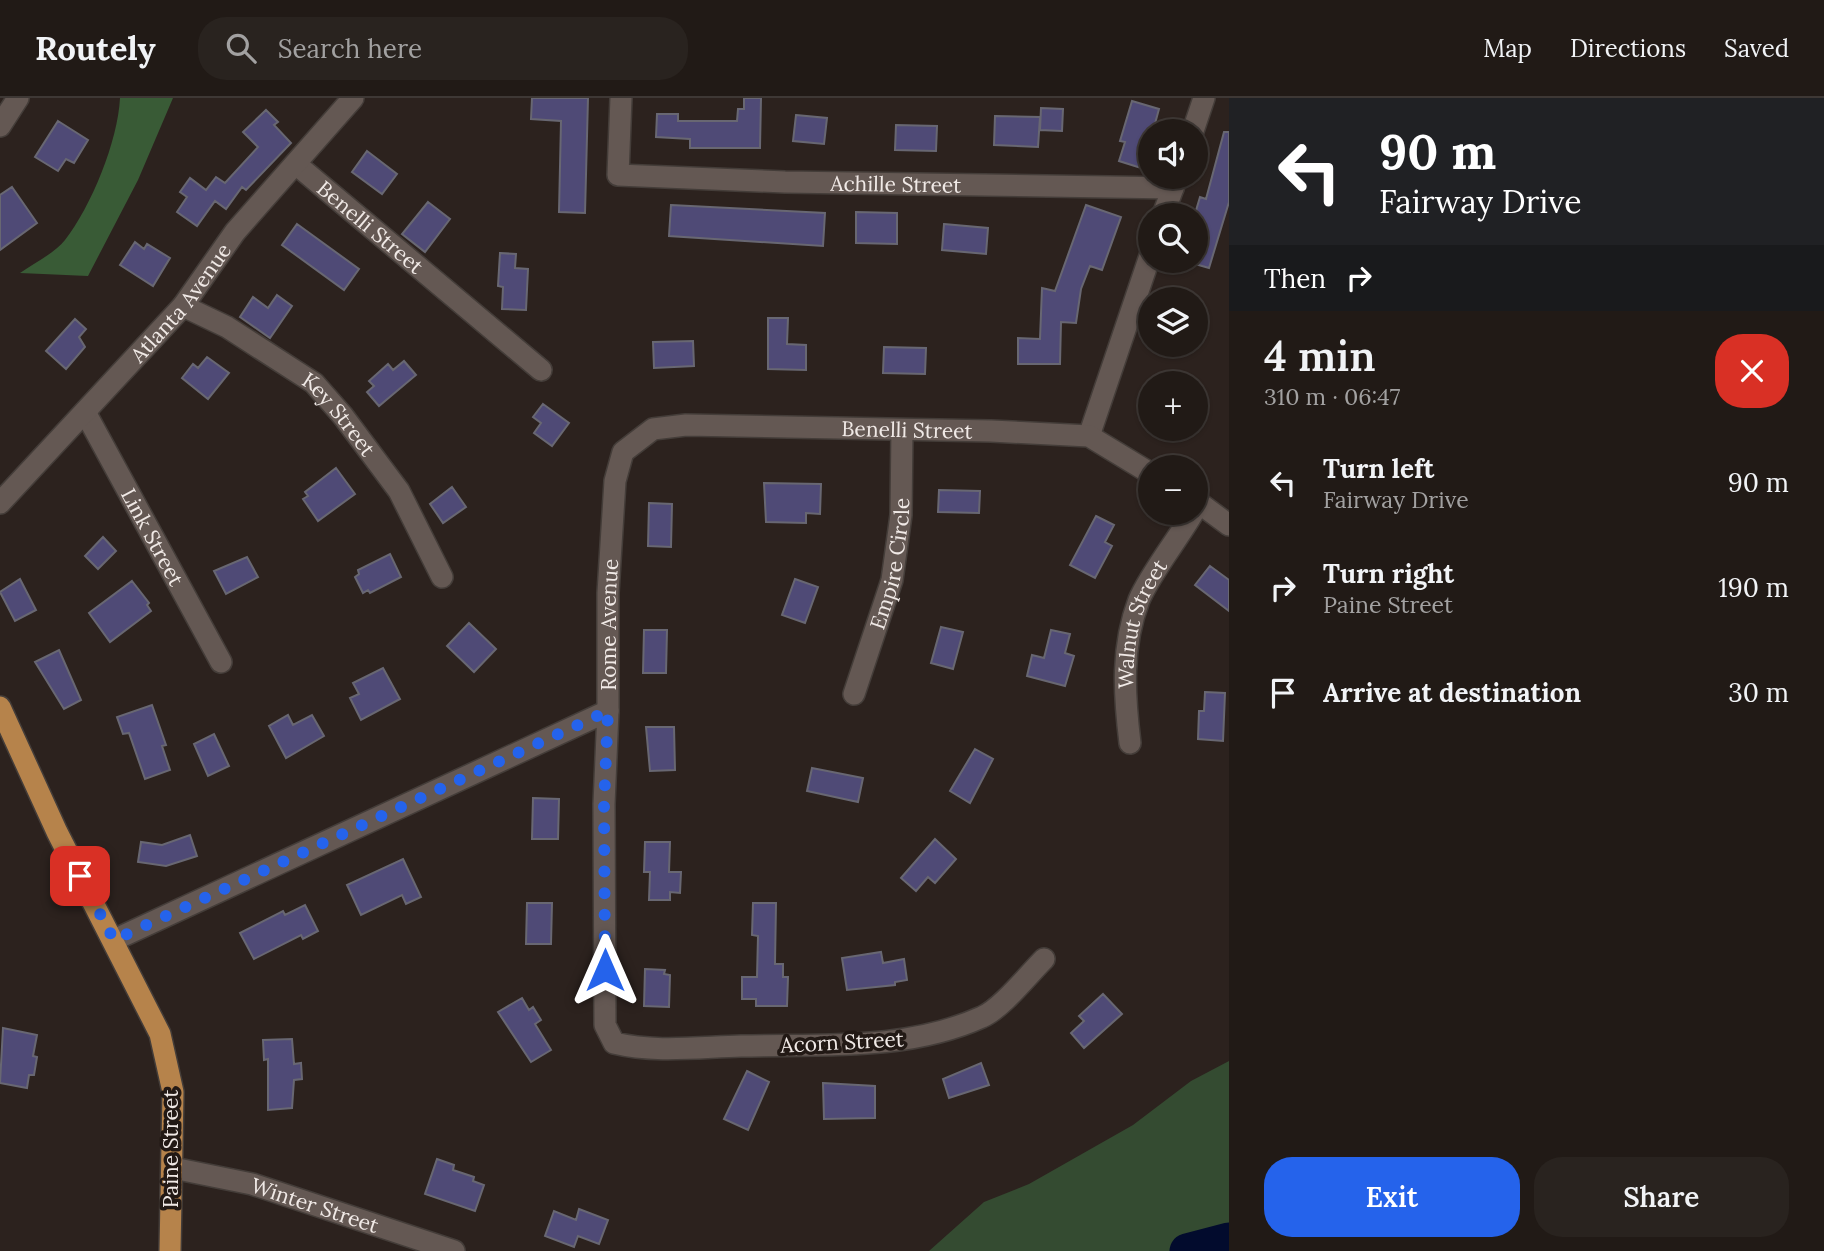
<!DOCTYPE html>
<html lang="en">
<head>
<meta charset="utf-8">
<style>
	:root { --surface:#211a16; --page:#29231f; --text:#f1f3f6; --muted:#a2a1a1; --line:#3e3835; --accent:#2563eb }
	body { margin:0; font-family:Lora,serif; background:var(--page); color:var(--text); height:100vh; display:flex; flex-direction:column; font-size:26px; white-space:nowrap }
	* { box-sizing:border-box; margin:0 }
	p { font-size:23px; color:var(--muted) }
	.icon { flex:none; width:38px; height:38px; fill:none; stroke:currentColor; stroke-width:2; stroke-linecap:round; stroke-linejoin:round }
	.map { position:relative; flex:1; overflow:hidden }
	.side { display:flex; flex-direction:column; background:var(--surface); width:595px }
	.side>* { flex:none }
	.top-card { background:#202124; color:#fff; overflow:hidden }
	.controls { position:absolute; left:1138px; top:21px; display:grid; gap:14px }
	.controls a { display:grid; place-items:center; width:70px; height:70px; border-radius:50%; background:var(--surface); box-shadow:0 2px 5px #0004,0 0 0 2px var(--line); font-size:35px }
	.pin { position:absolute; display:grid; place-items:center; width:60px; height:60px; color:#fff; margin:-30px; border-radius:14px; box-shadow:0 4px 10px #0006 }
	.me { position:absolute; width:77px; margin:-38px; rotate:0deg; stroke-linejoin:round; filter:drop-shadow(0 0 5px #0008) }
	.turn { display:flex; align-items:center; gap:24px; height:147px; padding:0 35px; font-size:32px }
	.turn .icon { width:91px; height:91px; stroke-width:2.5 }
	.turn b { display:block; font-size:49px; line-height:60px }
	.then { display:flex; align-items:center; height:66px; padding:0 35px; background:#0003; gap:14px; font-size:26px }
	.round { display:grid; place-items:center; flex:none; width:74px; height:74px; border-radius:28px; background:var(--page) }
	.head { display:flex; align-items:center; justify-content:space-between; height:119px; padding:0 35px }
	h1 { font-size:42px; font-weight:600; line-height:52px }
	.cta { display:flex; gap:14px; margin-top:auto; padding:14px 35px }
	.cta a { flex:1; height:80px; border-radius:28px; background:var(--accent); color:#fff; font-size:28px; font-weight:600; line-height:80px; text-align:center }
	.cta a+a { background:var(--page); color:var(--text) }
	ul { padding:0; list-style:none }
	li { display:flex; align-items:center; gap:21px; height:105px; padding:0 35px }
	li div { flex:1 }
	li b { display:block; font-size:26px }
	li em { font-style:normal }
	header { display:flex; align-items:center; gap:42px; box-sizing:border-box; height:98px; padding:0 35px; background:var(--surface); border-bottom:2px solid var(--line) }
	header strong { font-size:33px }
	nav { display:flex; gap:38px; margin-inline-start:auto; font-size:24px }
	.search { width:490px; height:63px; background:var(--page); display:flex; align-items:center; gap:18px; box-sizing:border-box; padding:0 24px; border-radius:28px; color:var(--muted); font-size:26px }
	main { display:flex; flex:1; min-height:0 }
	.map>svg:first-child { display:block }
	.green { fill:#344b31 }
	.forest { fill:#395b36 }
	.lines { fill:none; stroke-linecap:round; stroke-linejoin:round }
	.river { stroke:#020b2d; stroke-width:35 }
	.building { fill:#4f4a76; stroke:#686772; stroke-width:2 }
	.minor-casing { stroke:#443d39; stroke-width:24 }
	.major-casing { stroke:#443d39; stroke-width:24 }
	.minor { stroke:#645853; stroke-width:21 }
	.major { stroke:#b6834b; stroke-width:21 }
	.route { stroke:#2563eb; stroke-width:12; stroke-dasharray:0 21.6 }
	.labels { text-anchor:middle; dominant-baseline:central; stroke-width:7; stroke-linejoin:round; paint-order:stroke }
	.street-label { font-size:21px; fill:#f0e9e6; stroke:#221915 }
</style>
</head>
<body>
<header>
<strong>Routely</strong>
<div class="search"><svg class="icon" aria-label="search" viewBox="0 0 24 24"><circle cx="10" cy="10" r="6"/><path d="M15 15l6 6"/></svg>Search here</div>
<nav><a>Map</a><a>Directions</a><a>Saved</a></nav>
</header>
<main>
<div class="map">
<svg width="1229" height="1153" viewBox="0 0 1229 1153">
	<rect width="100%" height="100%" fill="#2c221e"/>
	<!-- green -->
	<path class="green" d="M1229,963V1153H929L984,1104L1029,1086L1133,1027L1191,983Z"/>
	<!-- forest -->
	<path class="forest" d="M120,0H173L138,82L88,178L20,175C34,165 55,155 65,142C91,109 118,43 120,0Z"/>
	<g class="lines">
		<!-- river -->
		<path class="river" d="M1187,1153L1229,1142"/>
	</g>
	<!-- building -->
	<path class="building" d="M532,0H588L585,115L559,114L561,23L531,21Z
		M744,0H761L760,50H690V41L656,39L657,16H678V23H737L738,11H744Z
		M1132,3L1159,11L1153,33H1150L1141,70L1119,63L1125,44L1120,43Z
		M1041,10L1063,11L1062,33L1040,32Z
		M266,12L278,24L274,27L291,45L246,92L242,89L226,111L215,103L197,128L177,114L187,99L180,94L190,80L206,92L216,79L225,85L258,49L243,34Z
		M796,17L827,20L824,46L793,43Z
		M995,18L1040,19L1038,49L994,47Z
		M58,23L88,42L74,65L66,61L58,73L35,59Z
		M896,27L937,28L936,53L895,52Z
		M1224,34H1229V104L1209,170L1195,166V116L1200,99L1206,101Z
		M367,53L397,76L382,96L352,74Z
		M12,89L37,125L0,152V97Z
		M428,104L450,121L425,154L402,136Z
		M671,107L825,115L823,148L669,138Z
		M1086,107L1121,119L1102,172L1090,168L1081,191L1076,225L1061,224L1060,266H1018V240L1040,241L1042,190L1055,193Z
		M856,114L897,115V146L856,145Z
		M297,126L359,171L344,192L282,147Z
		M944,126L988,130L986,156L942,152Z
		M135,144L144,151L147,146L170,160L153,188L120,167Z
		M500,155L516,156L515,170L528,171L526,212L502,211L503,189L498,188Z
		M277,197L292,208L270,240L240,219L253,199L268,210Z
		M768,220H788L787,246L806,247V272L768,271Z
		M75,221L86,231L79,239L85,249L66,271L46,253Z
		M693,243L694,268L654,270L653,244Z
		M884,249L926,250L925,276L883,275Z
		M207,259L229,275L208,301L182,280L193,266L198,270Z
		M404,263L416,277L379,308L367,294L374,288L369,283L388,266L393,272Z
		M543,306L569,325L552,348L534,335L541,325L533,319Z
		M336,370L355,396L318,423L303,401L308,398L305,394Z
		M764,385L821,386L820,416L806,415V425L766,424Z
		M452,389L466,409L443,425L430,406Z
		M939,392L980,393L979,415L938,414Z
		M649,405L672,406L671,449L648,448Z
		M1096,418L1114,427L1105,444L1112,448L1095,480L1070,467Z
		M103,439L116,453L98,471L85,458Z
		M390,456L401,479L370,495L368,492L363,495L355,479L359,476L358,472Z
		M247,459L258,479L226,496L214,473Z
		M1210,468L1229,482V513L1195,487Z
		M20,481L36,512L15,523L0,494Z
		M795,481L818,489L805,525L782,517Z
		M132,483L149,505L147,507L151,513L110,544L89,515Z
		M469,525L496,551L474,574L447,548Z
		M941,529L963,534L953,571L931,565Z
		M644,532H667L666,575H643Z
		M1051,532L1070,536L1065,555L1074,558L1065,588L1027,578L1032,557L1044,560Z
		M59,552L81,602L64,611L35,564Z
		M383,570L400,601L361,622L350,600L359,596L353,585Z
		M1205,594L1225,595L1223,643L1198,641L1199,613H1204Z
		M152,607L166,647L162,648L170,672L145,681L129,635L123,636L117,619Z
		M288,617L293,627L312,617L324,638L286,660L269,628Z
		M646,629H674L675,672L650,673Z
		M214,636L229,668L208,678L194,646Z
		M975,651L993,661L970,705L950,693Z
		M812,670L863,680L858,704L807,693Z
		M533,700L559,701L558,741H532Z
		M190,737L197,758L166,768L138,764L141,744L162,747Z
		M935,741L956,761L935,785L928,779L916,793L901,780Z
		M645,744H670L669,774H681L680,795L670,794V802H649L650,774H644Z
		M403,761L421,799L406,806L402,797L361,817L347,787Z
		M527,805H552L551,846H526Z
		M753,805H776L775,866H783V879H788L787,908H756V901H742V879H757L758,838L752,837Z
		M305,807L318,833L303,841L301,837L254,861L240,835L283,813L285,817Z
		M881,854L883,865L904,861L907,882L895,884V887L847,892L842,860Z
		M645,871L665,872L664,876L670,877L669,909L644,908Z
		M1103,896L1122,916L1084,950L1071,935L1084,923L1079,918Z
		M522,900L529,912L533,909L541,922L535,926L551,952L531,964L498,914Z
		M3,930L37,937L33,958L37,959L34,977H29L27,990L0,985Z
		M292,941L294,966L301,965L302,981L294,982L292,1010L268,1012V961L264,962L263,942Z
		M981,965L989,987L949,1000L943,981Z
		M747,973L769,984L748,1032L724,1021Z
		M823,985L875,988V1020L824,1021Z
		M437,1061L454,1067L453,1072L474,1079L473,1083L484,1087L475,1113L425,1096Z
		M579,1111L608,1122L599,1146L578,1138L574,1149L545,1138L554,1113L576,1122Z"/>
	<g class="lines">
		<!-- minor casing -->
		<g class="minor-casing">
			<g id="minor">
				<path id="s1" d="M621,0L618,77L785,84L1173,90"/>
				<path d="M0,28L18,0"/>
				<path d="M1193,33L1204,0"/>
				<path id="s2" d="M297,67L541,272"/>
				<path d="M1163,117L1177,79"/>
				<path id="s3" d="M183,208L227,229L314,285L343,318L399,393L442,479"/>
				<path id="s4" d="M85,314L221,564"/>
				<path d="M1089,338L1150,158"/>
				<path d="M1195,402L1229,427"/>
				<path id="s5" d="M0,405L183,208L235,134L353,0"/>
				<path id="s6" d="M854,596L892,482L901,417L902,332"/>
				<path id="s7" d="M1130,645C1124,596 1121,549 1139,502C1150,476 1178,441 1193,415"/>
				<path d="M114,842L608,613"/>
				<path id="s8" d="M1044,861C1028,877 1001,911 982,919C907,953 822,946 741,948C700,949 655,955 614,945L605,927L604,706L608,613V495L615,383L623,354L636,344L653,331L686,327L991,333L1089,338L1150,375"/>
				<path id="s9" d="M173,1070L252,1086L454,1153"/>
			</g>
		</g>
		<!-- major casing -->
		<g class="major-casing">
			<path id="major" d="M0,609L57,734L160,936L173,994L170,1153"/>
		</g>
		<!-- minor -->
		<use href="#minor" class="minor"/>
		<!-- major -->
		<use href="#major" class="major"/>
	</g>
	<g class="lines">
		<!-- route -->
		<path class="route" d="M80,778L114,842L608,613L604,706L605,872"/>
	</g>
	<g class="labels">
		<!-- street labels -->
		<g class="street-label">
			<text stroke="none"><textPath href="#s1" startOffset="355">Achille Street</textPath></text>
			<text stroke="none"><textPath href="#s2" startOffset="96">Benelli Street</textPath></text>
			<text stroke="none"><textPath href="#s5" startOffset="270">Atlanta Avenue</textPath></text>
			<text stroke="none"><textPath href="#s3" startOffset="192">Key Street</textPath></text>
			<text stroke="none"><textPath href="#s8" startOffset="1344">Benelli Street</textPath></text>
			<text stroke="none"><textPath href="#s4" startOffset="142">Link Street</textPath></text>
			<text stroke="none"><textPath href="#s6" startOffset="136">Empire Circle</textPath></text>
			<text stroke="none"><textPath href="#s8" startOffset="878">Rome Avenue</textPath></text>
			<text stroke="none"><textPath href="#s7" startOffset="122">Walnut Street</textPath></text>
			<text transform="translate(842 944) rotate(-3)">Acorn Street</text>
			<text transform="translate(170 1051) rotate(-90)">Paine Street</text>
			<text stroke="none"><textPath href="#s9" startOffset="147">Winter Street</textPath></text>
		</g>
	</g>
</svg>
<div class="controls">
<a><svg class="icon" aria-label="sound" viewBox="0 0 24 24"><path d="M4 9h4l5-4v14l-5-4H4zM17 9q2 3 0 6"/></svg></a>
<a><svg class="icon" aria-label="search" viewBox="0 0 24 24"><circle cx="10" cy="10" r="6"/><path d="M15 15l6 6"/></svg></a>
<a><svg class="icon" aria-label="layers" viewBox="0 0 24 24"><path d="M12 4l9 5-9 5-9-5zM3 14l9 5 9-5"/></svg></a>
<a>+</a>
<a>−</a>
</div>
<div class="pin" style="left:80px;top:778px;background:#d93025"><svg class="icon" aria-label="arrive" viewBox="0 0 24 24"><path d="M6 21V4h12l-3 4 3 4H6"/></svg></div>
<svg class="me" style="left:605px;top:872px" viewBox="-20 -20 40 40"><path d="M0-17L14 15 0 8-14 15z" fill="#2563eb" stroke="#fff" stroke-width="4"/></svg>
</div>
<section class="side">
<div class="top-card">
<div class="turn"><svg class="icon" aria-label="left" viewBox="0 0 24 24"><path d="M17 20v-9H6M10 6l-5 5 5 5"/></svg><div><b>90 m</b>Fairway Drive</div></div>
<div class="then">Then<svg class="icon" aria-label="right" viewBox="0 0 24 24"><path d="M7 20v-9h11M14 6l5 5-5 5"/></svg></div>
</div>
<div class="head"><div><h1>4 min</h1><p>310 m · 06:47</p></div><a class="round" style="background:#d93025;color:#fff"><svg class="icon" aria-label="close" viewBox="0 0 24 24"><path d="M6 6l12 12M18 6L6 18"/></svg></a></div>
<ul>
<li><svg class="icon" aria-label="left" viewBox="0 0 24 24"><path d="M17 20v-9H6M10 6l-5 5 5 5"/></svg><div><b>Turn left</b><p>Fairway Drive</p></div><em>90 m</em></li>
<li><svg class="icon" aria-label="right" viewBox="0 0 24 24"><path d="M7 20v-9h11M14 6l5 5-5 5"/></svg><div><b>Turn right</b><p>Paine Street</p></div><em>190 m</em></li>
<li><svg class="icon" aria-label="arrive" viewBox="0 0 24 24"><path d="M6 21V4h12l-3 4 3 4H6"/></svg><div><b>Arrive at destination</b></div><em>30 m</em></li>
</ul>
<div class="cta"><a>Exit</a><a>Share</a></div>
</section>
</main>
</body>
</html>
